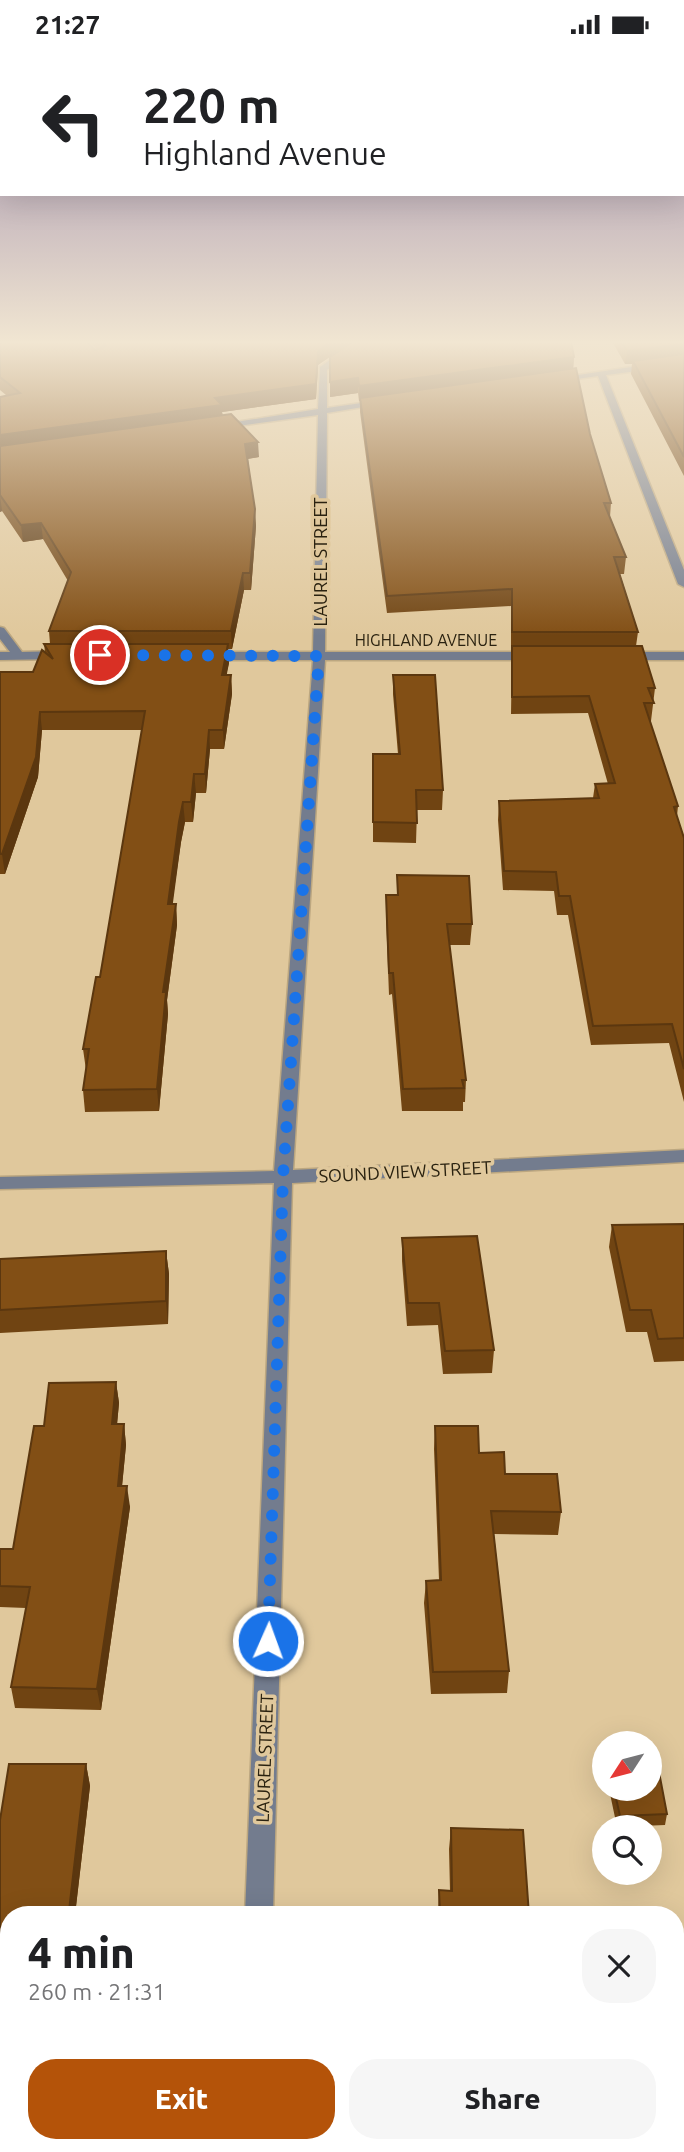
<!DOCTYPE html>
<html lang="en">
<head>
<meta charset="utf-8">
<style>
	:root { --surface:#fff; --page:#f6f6f6; --text:#202124; --muted:#757577; --accent:#b45309 }
	body { margin:0; font-family:Ubuntu,sans-serif; background:var(--page); color:var(--text); height:100vh; display:flex; flex-direction:column; font-size:26px; white-space:nowrap }
	* { box-sizing:border-box; margin:0 }
	p { font-size:23px; color:var(--muted) }
	.icon { flex:none; width:38px; height:38px; fill:none; stroke:currentColor; stroke-width:2; stroke-linecap:round; stroke-linejoin:round }
	.map { position:relative; flex:1; overflow:hidden }
	.panel { position:absolute; left:0px; top:1857px; width:684px; height:247px; display:flex; flex-direction:column; background:var(--surface); border-radius:28px 28px 0 0; box-shadow:0 7px 28px #0002 }
	.panel>* { flex:none }
	.top-card { position:absolute; left:0px; top:0px; width:684px; height:147px; box-shadow:0 7px 28px #0002; background:#fff; color:var(--text); overflow:hidden }
	.needle { width:46px; rotate:234deg }
	.controls { position:absolute; left:592px; top:1682px; display:grid; gap:14px }
	.controls a { display:grid; place-items:center; width:70px; height:70px; border-radius:50%; background:var(--surface); box-shadow:0 7px 28px #0002; font-size:35px }
	.pin { position:absolute; display:grid; place-items:center; width:60px; height:60px; color:#fff; margin:-30px; border:4px solid #fff; border-radius:50%; box-shadow:0 2px 7px #0007 }
	.me { position:absolute; width:77px; margin:-38px; rotate:2deg; stroke-linejoin:round; filter:drop-shadow(0 0 5px #0008) }
	.turn { display:flex; align-items:center; gap:24px; height:147px; padding:0 28px; font-size:32px }
	.turn .icon { width:91px; height:91px; stroke-width:2.5 }
	.turn b { display:block; font-size:49px; line-height:60px }
	.round { display:grid; place-items:center; flex:none; width:74px; height:74px; border-radius:28px; background:var(--page) }
	.head { display:flex; align-items:center; justify-content:space-between; height:119px; padding:0 28px }
	h1 { font-size:42px; font-weight:800; line-height:52px }
	.cta { display:flex; gap:14px; margin-top:auto; padding:14px 28px }
	.cta a { flex:1; height:80px; border-radius:28px; background:var(--accent); color:#fff; font-size:28px; font-weight:800; line-height:80px; text-align:center }
	.cta a+a { background:var(--page); color:var(--text) }
	.status { display:flex; justify-content:space-between; align-items:center; height:49px; padding:0 35px; background:var(--surface); direction:ltr }
	.status svg { height:19px; fill:currentColor }
	.map>svg:first-child { display:block }
	.lines { fill:none; stroke-linecap:round; stroke-linejoin:round }
	.minor-casing { stroke:#bca780; stroke-width:3 }
	.minor { fill:#737c8e; fill-rule:evenodd }
	.wall { fill:#704412 }
	.shaded-wall { fill:#5b370f }
	.building { fill:#824f15; stroke:#5b370f; stroke-width:2 }
	.route { stroke:#1a73e8; stroke-width:12; stroke-dasharray:0 21.6 }
	.labels { text-anchor:middle; dominant-baseline:central; stroke-width:7; stroke-linejoin:round; paint-order:stroke }
	.far-street-label { font-size:16px; fill:#2a2210; stroke:#e0c89c }
	.street-label { font-size:18px; fill:#2a2210; stroke:#e0c89c }
</style>
</head>
<body>
<div class="status"><b>21:27</b><svg viewBox="0 0 49 12"><path d="M0 12V9h3v3zM5 12V6h3v6zM10 12V3h3v9zM15 12V0h3v12zM26 1h20v11H26zM47 4h2v5h-2z"/></svg></div>
<div class="map">
<svg width="684" height="2103" viewBox="0 0 684 2103">
	<rect width="100%" height="100%" fill="#e0c89c"/>
	<g class="lines">
		<!-- minor casing -->
		<g class="minor-casing">
			<path id="minor" d="M374,292H388L350,305L327,321V359L382,351L387,354L327,364L325,603H534L540,607L534,611H325L293,1121L684,1101V1113L292,1134L273,1866H245L274,1134L0,1140V1128L274,1122L313,611H205L199,607L205,603H313L318,366L216,380L211,377L318,360L320,318L344,301Z
				M684,310V316L606,326L684,521V538L678,535L598,327L556,333L552,330Z
				M0,578L4,579L22,603L61,602L67,606L61,610L0,611V603H10L0,590Z
				M684,603V611H621L615,607L621,603Z
				M236,2095H266V2103H236Z"/>
		</g>
		<!-- minor -->
		<use href="#minor" class="minor"/>
	</g>
	<!-- wall -->
	<path class="wall" d="M0,292L95,301L96,300L88,292H571L574,308L573,319L590,385L611,454L610,468L626,508L624,525H620L638,583L636,597L655,639L651,672H649L678,757L677,767L684,789V1053L669,994L591,996L568,866H557L554,842L503,841L498,771L499,752L593,749L595,735H608L588,664L511,665L512,600H511V557L387,564L360,363V352H359L358,344L330,348V308L318,316L316,350L222,363L223,367L259,408L248,410L256,477L251,541H244L232,600H228L229,614L226,626H231L232,645L224,700H210L206,744H196L193,773H185L181,793L172,855H176L177,876L167,951L168,965L159,1062L85,1063L83,1041L86,1021L83,1000L100,928L142,681H42L38,728L5,825H0V623H33L45,603L44,595H50L49,582L68,532L43,490L23,493L2,462L0,463V348L6,346L0,341Z
		M612,292H684V427L631,325L632,315H625Z
		M393,626L443,741L442,761H417L416,794L373,793V705H398L393,645Z
		M397,826L472,875L470,896H449L466,1031L465,1053H463V1062H402L392,945L389,946L386,867V846H397Z
		M684,1175V1312L654,1313L647,1283H626L609,1198L612,1176Z
		M402,1189L494,1301L492,1324L443,1325L438,1276L407,1277L402,1212Z
		M166,1202L169,1225L168,1275L0,1284V1210Z
		M116,1333L119,1354L117,1375H124L126,1396L122,1437L130,1458L101,1661L15,1659L11,1638L26,1559L0,1558V1500H13L44,1377Z
		M435,1377L479,1404L505,1425L561,1463L558,1486L494,1485L509,1622L507,1644L431,1645L424,1554L426,1532L439,1531L434,1400Z
		M86,1715L90,1737L75,1866H9V2002H0V1771Z
		M609,1740H649L667,1765L665,1776L617,1778Z
		M451,1779L529,1866H438L439,1841L450,1842L449,1800Z
		M429,2095H518V2103H430Z"/>
	<!-- shaded-wall -->
	<path class="shaded-wall" d="M332,292H364L343,298L318,316L316,350L222,363L223,371L0,402V386L215,349L318,302Z
		M684,295V308L633,312L632,315H625L627,302Z
		M574,308L573,323L359,352V337Z
		M358,329V344L330,348V333Z
		M258,393L259,408L246,410L245,395Z
		M0,446L2,462L0,463Z
		M255,460L256,477L251,541L250,524Z
		M41,474L43,490L23,493L21,476Z
		M243,524L244,541L232,600L231,582Z
		M228,595L229,614L223,645L222,626Z
		M231,626L232,645L224,700L223,681Z
		M40,663L42,681L38,728L5,825L2,805Z
		M209,681L210,700L206,744L205,725Z
		M194,725L196,744L193,773L191,753Z
		M183,753L185,773L181,793L170,876L168,855L179,773Z
		M176,855L177,876L167,951L168,965L159,1062L157,1040L163,943Z
		M166,1202L169,1225L168,1275L166,1252Z
		M116,1333L119,1354L115,1397L112,1375Z
		M124,1375L126,1396L120,1458L118,1437Z
		M127,1437L130,1458L101,1661L97,1640Z
		M86,1715L90,1737L75,1866H69V1862Z
		M48,2095H56L55,2103H48Z"/>
	<!-- building -->
	<path class="building" d="M0,292H86L95,301L106,297L102,292H332L318,302L316,335L215,349L222,356L0,386V348L20,344L0,328Z
		M354,292H571L574,308L359,337L358,329L330,333V308Z
		M621,292H684V295L627,302Z
		M684,305V408L633,312Z
		M576,319L590,385L611,454H604L626,508H614L638,583H512V540L387,547L360,349Z
		M231,365L258,393L245,395L255,460L250,524H243L231,582H49L71,523L41,474L21,476L0,446V397Z
		M44,595H228L222,626H231L223,681H209L205,725H194L191,753H183L179,773L168,855H176L163,943H166L157,1040L83,1041L89,1000H83L96,928H100L145,662L40,663L36,708L2,805H0V623H33L42,601L53,610Z
		M512,597H642L655,639H648L654,654H644L678,757L674,758L684,789V1020L672,975L593,977L570,847H559L556,823L504,822L499,752L599,749L595,735L615,734L589,647L512,648Z
		M393,626H435L443,741H416L417,774L373,773V705H400Z
		M397,826L469,827L472,875H447L466,1031H462L464,1039L403,1040L393,924H389L386,846H398Z
		M684,1175V1289L658,1290L651,1261H630L612,1176Z
		M477,1187L494,1301L445,1302L439,1254H408L402,1189Z
		M166,1202V1252L0,1261V1210Z
		M116,1333L112,1375H124L118,1437H127L97,1640L11,1638L30,1538L0,1537V1500H13L34,1377H44L49,1334Z
		M435,1377H478L479,1404L504,1403L505,1425H557L561,1463L491,1462L509,1622L433,1623L426,1532L441,1531Z
		M9,1715H86L69,1862H73L72,1866H9V1982H0V1771Z
		M649,1723H659L667,1765L620,1767L614,1740H649Z
		M451,1779L523,1781L529,1866H440L439,1841L452,1842Z
		M0,2058H9V2095H48V2103H0Z
		M432,2095H518V2103H433Z"/>
	<!-- sky -->
	<linearGradient id="sky" x2="0" y2="1"><stop stop-color="#9b89a9"/><stop offset="0.5" stop-color="#f1e6d2"/><stop offset="1" stop-color="#f1e6d2" stop-opacity="0"/></linearGradient>
	<rect width="684" height="587" fill="url(#sky)"/>
	<g class="lines">
		<!-- route -->
		<path class="route" d="M100,606L319,607L283,1128L268,1592"/>
	</g>
	<g class="labels">
		<!-- far-street labels -->
		<g class="far-street-label">
			<text x="426" y="591">HIGHLAND AVENUE</text>
		</g>
		<!-- street labels -->
		<g class="street-label">
			<text transform="translate(320 513) rotate(-90)">LAUREL STREET</text>
			<text transform="translate(405 1122) rotate(-3)">SOUND VIEW STREET</text>
			<text transform="translate(264 1709) rotate(-88)">LAUREL STREET</text>
		</g>
	</g>
</svg>
<div class="controls">
<a><svg class="needle" viewBox="-14 -14 28 28"><path d="M0-13l5 13h-10z" fill="#e53935"/><path d="M0 13l5-13h-10z" fill="#757577"/></svg></a>
<a><svg class="icon" aria-label="search" viewBox="0 0 24 24"><circle cx="10" cy="10" r="6"/><path d="M15 15l6 6"/></svg></a>
</div>
<div class="pin" style="left:100px;top:606px;background:#d93025"><svg class="icon" aria-label="arrive" viewBox="0 0 24 24"><path d="M6 21V4h12l-3 4 3 4H6"/></svg></div>
<svg class="me" style="left:268px;top:1592px" viewBox="-20 -20 40 40"><circle r="17" fill="#1a73e8" stroke="#fff" stroke-width="3"/><path d="M0-11L8 9 0 5-8 9z" fill="#fff"/></svg>
<div class="top-card">
<div class="turn"><svg class="icon" aria-label="left" viewBox="0 0 24 24"><path d="M17 20v-9H6M10 6l-5 5 5 5"/></svg><div><b>220 m</b>Highland Avenue</div></div>
</div>
<section class="panel">
<div class="head"><div><h1>4 min</h1><p>260 m · 21:31</p></div><a class="round"><svg class="icon" aria-label="close" viewBox="0 0 24 24"><path d="M6 6l12 12M18 6L6 18"/></svg></a></div>
<div class="cta"><a>Exit</a><a>Share</a></div>
</section>
</div>
</body>
</html>
